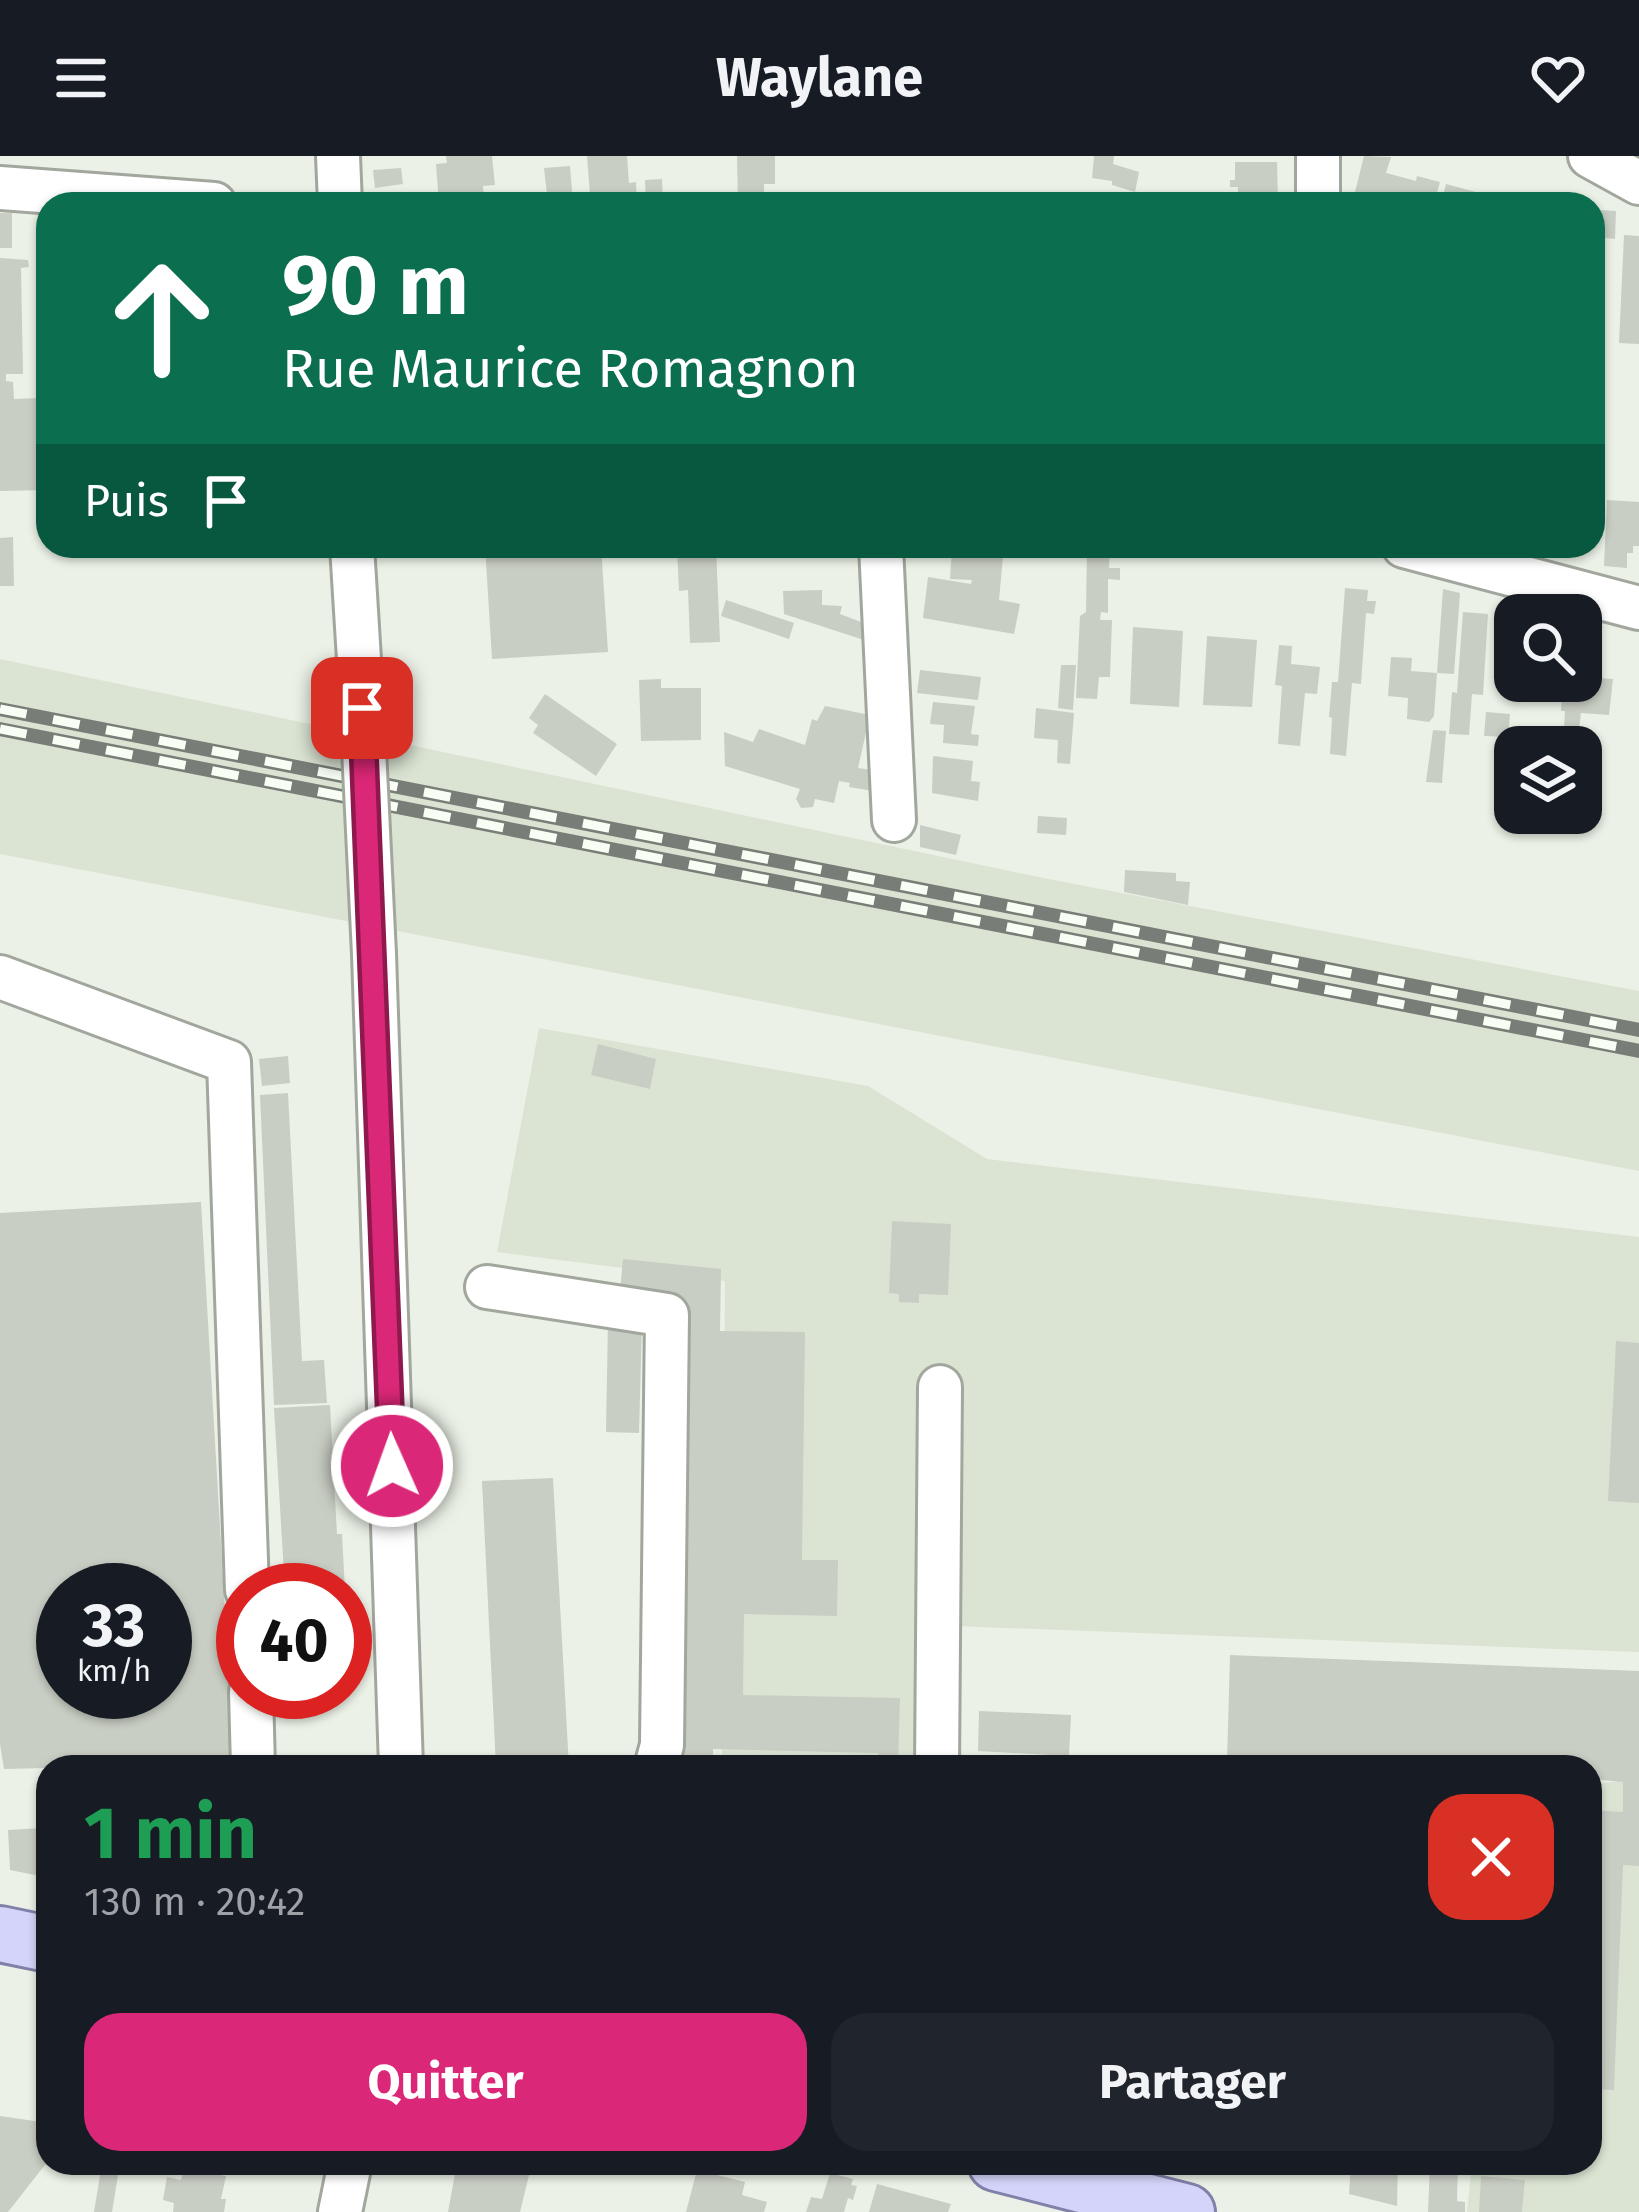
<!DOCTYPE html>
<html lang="fr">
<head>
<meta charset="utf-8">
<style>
	:root { --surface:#171b24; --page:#20242c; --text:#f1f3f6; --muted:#9ea1a6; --accent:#db2777 }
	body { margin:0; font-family:"Fira Sans",sans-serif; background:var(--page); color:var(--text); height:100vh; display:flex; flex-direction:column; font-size:45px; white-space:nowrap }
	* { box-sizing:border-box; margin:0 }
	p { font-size:39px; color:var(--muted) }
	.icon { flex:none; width:66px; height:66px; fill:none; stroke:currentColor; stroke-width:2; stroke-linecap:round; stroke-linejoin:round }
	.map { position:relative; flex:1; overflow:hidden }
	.side { position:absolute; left:36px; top:1599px; width:1566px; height:420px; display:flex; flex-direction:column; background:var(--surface); border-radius:36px; box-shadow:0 3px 9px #0004 }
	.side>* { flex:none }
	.guide { position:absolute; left:36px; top:36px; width:1569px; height:366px; border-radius:36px; box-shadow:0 3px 9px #0004; background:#0b6e4f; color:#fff; overflow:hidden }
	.buttons { position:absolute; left:1494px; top:438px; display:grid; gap:24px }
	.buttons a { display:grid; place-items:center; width:108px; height:108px; border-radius:24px; background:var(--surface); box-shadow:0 3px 9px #0004; font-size:60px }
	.speed { position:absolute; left:36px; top:1407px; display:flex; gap:24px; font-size:60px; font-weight:700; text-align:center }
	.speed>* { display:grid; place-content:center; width:156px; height:156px; border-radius:50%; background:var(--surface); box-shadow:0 3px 9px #0004; line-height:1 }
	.speed small { font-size:30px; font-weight:400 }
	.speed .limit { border:18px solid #d22; background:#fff; color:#111 }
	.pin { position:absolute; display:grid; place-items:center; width:102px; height:102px; color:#fff; margin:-51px; border-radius:24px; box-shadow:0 6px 18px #0006 }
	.me { position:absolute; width:132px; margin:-66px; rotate:358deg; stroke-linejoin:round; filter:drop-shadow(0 0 9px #0008) }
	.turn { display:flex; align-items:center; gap:42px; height:252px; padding:0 48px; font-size:54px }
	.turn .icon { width:156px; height:156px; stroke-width:2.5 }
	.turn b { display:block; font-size:84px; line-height:102px }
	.then { display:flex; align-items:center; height:114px; padding:0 48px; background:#0003; gap:24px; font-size:45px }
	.round { display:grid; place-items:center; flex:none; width:126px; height:126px; border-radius:36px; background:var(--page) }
	.head { display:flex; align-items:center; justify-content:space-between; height:204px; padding:0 48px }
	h1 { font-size:72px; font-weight:700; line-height:90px; color:#1e9e55 }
	.primary-button { display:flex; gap:24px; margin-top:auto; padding:24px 48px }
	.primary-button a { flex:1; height:138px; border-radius:36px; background:var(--accent); color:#fff; font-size:48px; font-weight:700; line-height:138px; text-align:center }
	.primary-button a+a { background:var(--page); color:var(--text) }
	header { display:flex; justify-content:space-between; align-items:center; height:156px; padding:0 48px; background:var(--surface); font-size:54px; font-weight:700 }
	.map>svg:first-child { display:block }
	.built { fill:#dbe4d3 }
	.building { fill:#c9cec4; fill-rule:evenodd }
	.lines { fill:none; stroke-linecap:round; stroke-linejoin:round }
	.minor-casing { stroke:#a2a79d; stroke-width:48 }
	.major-casing { stroke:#8081a9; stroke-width:60 }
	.minor { stroke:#fff; stroke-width:42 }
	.major { stroke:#d4d4fa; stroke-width:54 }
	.rail-casing { stroke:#797d77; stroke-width:14 }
	.rail { stroke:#f8fef3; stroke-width:9; stroke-dasharray:27; stroke-linecap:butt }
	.minor-bridge-casing { stroke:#a2a79d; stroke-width:48; stroke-linecap:butt }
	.minor-bridge { stroke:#fff; stroke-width:42 }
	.route-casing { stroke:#8e194d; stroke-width:30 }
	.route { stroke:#db2777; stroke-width:21 }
</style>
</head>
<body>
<header><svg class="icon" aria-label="menu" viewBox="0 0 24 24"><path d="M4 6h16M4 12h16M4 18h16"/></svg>Waylane<svg class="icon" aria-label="heart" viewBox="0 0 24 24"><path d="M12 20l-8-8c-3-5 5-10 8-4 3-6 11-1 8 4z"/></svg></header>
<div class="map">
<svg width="1639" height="2056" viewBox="0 0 1639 2056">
	<rect width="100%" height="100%" fill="#ebf1e6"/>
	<!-- built -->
	<path class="built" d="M0,503L1048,723L1639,835V1015L0,698Z
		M539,872L868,930L987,1003L1639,1081V1496L955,1470L943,1611H722L725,1125L497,1096Z
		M1639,1622V2056H1467L1472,2007H1590V1629Z"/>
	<!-- building -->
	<path class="building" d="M446,0H492L495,29L483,30L484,45L439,48L436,8L447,7Z
		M587,0H627L629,27L636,26L637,48H607L606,38L590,39Z
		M737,0H775V28H764V48H738Z
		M1094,0H1114L1113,8L1139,16L1135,36L1112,29V25L1092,22Z
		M1364,0L1391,1L1386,17L1416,25L1417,20L1440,26L1434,48H1400L1355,36Z
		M1235,6H1277L1278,48H1238V31H1230V24H1235Z
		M570,10L573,48H548L544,12Z
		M401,12L403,28L375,32L373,14Z
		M662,23L663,48H646L645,24Z
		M1446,28L1517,47V48H1441Z
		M1599,54L1616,55L1615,83L1597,81Z
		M0,57H12V92H0Z
		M1624,79L1639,80V188L1619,187Z
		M0,102L28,104L29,111L21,112L23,218H6V225L13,226L14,243L40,242L39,220H48V334L0,335Z
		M1607,344L1639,346V390H1633V397H1627V412L1604,410Z
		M13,381L14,430H0V382Z
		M485,390H601L608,496L492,503Z
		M677,390H716L720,486L690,487L688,434L679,435Z
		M980,390H1004L999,444L1020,448L1014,478L923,462L928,421L971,428L972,424L950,423L952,392L972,393V400L980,402Z
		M1087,390H1110L1109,412H1120V424L1108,423V457L1101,456L1100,464H1112L1110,521H1099L1097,543L1076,542L1080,460L1086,456Z
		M1345,432L1368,434L1367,445H1376L1374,458L1366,457L1361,528L1352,527L1346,600L1330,598L1332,562L1329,561L1332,526H1338Z
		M1443,433L1460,437L1454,518L1437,517Z
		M822,434V449L842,450L840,458L869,469L864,484L784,458L783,435Z
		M726,444L794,467L789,483L721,460Z
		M1463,456L1488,458L1483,539L1472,538L1469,579L1449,578L1452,536L1457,537Z
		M1133,471L1183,475L1179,551L1130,548Z
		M1207,480L1257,484L1252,551L1203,549Z
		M1581,484L1598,486L1595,522L1613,523L1609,559L1581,557L1577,590L1563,588L1565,555H1561L1563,525H1581Z
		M1279,489L1292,490L1291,508L1320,511L1317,538L1305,537L1300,590L1278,588L1282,530L1275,529Z
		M1391,501L1412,502L1411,515L1437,517L1434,560L1429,566L1407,563L1408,542L1388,540Z
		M1061,509H1076L1073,554L1058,552Z
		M920,514L981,521L978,544L917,537Z
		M661,523V532H701V584L641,585L639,524Z
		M545,538L617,588L596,620L533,577L538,569L529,562Z
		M933,546L975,550L971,578L979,579L978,590L943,587L944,569L930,568Z
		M825,550L870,559L858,612L878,615L879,636L849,631L850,627L839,625L834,647L815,643L813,651L801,652L796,643L800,633L725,610L724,576L753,586L759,573L805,589L812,563L817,565Z
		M1036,552L1074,557L1070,608L1057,607L1058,584L1034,582Z
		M1486,556L1510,558L1508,581L1484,580Z
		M1433,574L1446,575L1442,627L1426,626Z
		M1581,597L1602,599L1600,618L1581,616Z
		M933,600L973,605L971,625L980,626L978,645L932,637Z
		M1510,612H1515V657H1568L1567,669L1506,663Z
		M1038,660L1067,662L1066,679L1037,677Z
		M920,669L961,679L956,699L920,691Z
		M1125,714L1176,717V725L1190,726L1188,749L1124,736Z
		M598,888L656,903L650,933L591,919Z
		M288,900L290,927L262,930L259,903Z
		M288,937L302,1205L324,1204L327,1247L274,1249L260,939Z
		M201,1046L234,1611H176V1602L88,1607V1611L4,1613L0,1588V1057ZM63,1434H165V1536H63Z
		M892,1065L951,1068L948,1139L919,1138V1147L899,1146V1138L889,1137Z
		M623,1103L721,1113L720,1175L805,1176L802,1404H838L837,1460L744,1458L743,1539L900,1542L898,1611H879L878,1597L713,1593V1611H681L686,1156L620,1135Z
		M608,1164L642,1166L639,1277L606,1276Z
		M1616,1185L1639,1187V1347L1608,1345Z
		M330,1249L337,1378H342L345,1434H285L274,1252Z
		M553,1322L569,1611H496L482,1325Z
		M1230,1499L1639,1515V1710L1623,1709L1614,1934L1590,1933V1654L1623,1656V1626L1590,1623V1611H1112L1113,1603L1227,1606Z
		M979,1555L1071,1559L1069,1600L978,1595Z
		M42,1672L45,1721L10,1714L8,1674Z
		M0,1960L48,1967V2005L8,2056H0Z
		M102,2007H120L112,2056H94Z
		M457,2007H532L520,2056H448Z
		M1351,2007H1398L1397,2050L1349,2038Z
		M1430,2007H1458L1457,2045L1465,2046V2056H1428Z
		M184,2013L226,2020L221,2043H226L224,2056H173L174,2047L163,2044L167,2021L181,2024Z
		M697,2014L745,2026L742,2039L767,2046L764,2056H686Z
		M830,2017L853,2023L851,2029L857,2030L853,2044L848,2042L844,2056H806L811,2041L822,2043Z
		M1481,2020L1525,2024L1522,2056H1479Z
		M877,2028L951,2048L948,2056H869Z"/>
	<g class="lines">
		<!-- minor casing -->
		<g class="minor-casing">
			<path id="minor" d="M338,0L340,48
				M1590,0L1639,27
				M0,32L214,48
				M1318,48V0
				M352,390L362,552
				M881,390L894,664
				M1404,390L1639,452
				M374,798L401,1611
				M0,821L229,906L247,1434
				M487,1131L667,1159L662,1589L656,1611
				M251,1536L253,1611
				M937,1611L940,1231
				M340,2056L350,2007"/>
		</g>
		<!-- major casing -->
		<g class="major-casing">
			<path id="major" d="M0,1778L48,1788
				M996,2007L1187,2056"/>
		</g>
		<!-- minor -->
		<use href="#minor" class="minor"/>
		<!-- major -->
		<use href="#major" class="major"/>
		<!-- rail casing -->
		<g class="rail-casing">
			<path id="rail" d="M0,553L1639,874
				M0,573L1639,895"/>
		</g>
		<!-- rail -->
		<use href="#rail" class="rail"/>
		<!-- minor-bridge casing -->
		<g class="minor-bridge-casing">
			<path id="minor-bridge" d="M362,552L374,798"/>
		</g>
		<!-- minor-bridge -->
		<use href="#minor-bridge" class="minor-bridge"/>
	</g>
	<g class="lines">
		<!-- route casing -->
		<g class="route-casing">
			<path id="route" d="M362,552L392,1310"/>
		</g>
		<!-- route -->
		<use href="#route" class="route"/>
	</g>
</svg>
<div class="buttons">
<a><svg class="icon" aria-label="search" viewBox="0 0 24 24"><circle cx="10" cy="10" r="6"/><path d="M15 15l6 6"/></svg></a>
<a><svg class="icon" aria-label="layers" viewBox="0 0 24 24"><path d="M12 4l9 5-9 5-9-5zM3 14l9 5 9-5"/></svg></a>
</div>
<div class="speed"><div>33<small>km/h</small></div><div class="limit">40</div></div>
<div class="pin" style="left:362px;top:552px;background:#d93025"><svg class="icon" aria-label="arrive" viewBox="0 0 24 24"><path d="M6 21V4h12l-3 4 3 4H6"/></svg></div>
<svg class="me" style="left:392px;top:1310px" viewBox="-20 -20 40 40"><circle r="17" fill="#db2777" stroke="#fff" stroke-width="3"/><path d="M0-11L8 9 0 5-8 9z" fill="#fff"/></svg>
<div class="guide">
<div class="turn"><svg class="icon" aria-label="ahead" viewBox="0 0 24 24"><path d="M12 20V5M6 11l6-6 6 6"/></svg><div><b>90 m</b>Rue Maurice Romagnon</div></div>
<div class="then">Puis<svg class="icon" aria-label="arrive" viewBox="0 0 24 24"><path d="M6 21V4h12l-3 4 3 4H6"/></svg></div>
</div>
<section class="side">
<div class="head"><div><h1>1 min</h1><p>130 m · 20:42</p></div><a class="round" style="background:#d93025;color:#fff"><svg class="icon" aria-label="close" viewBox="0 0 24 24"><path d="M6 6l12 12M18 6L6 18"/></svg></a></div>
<div class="primary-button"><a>Quitter</a><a>Partager</a></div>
</section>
</div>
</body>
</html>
